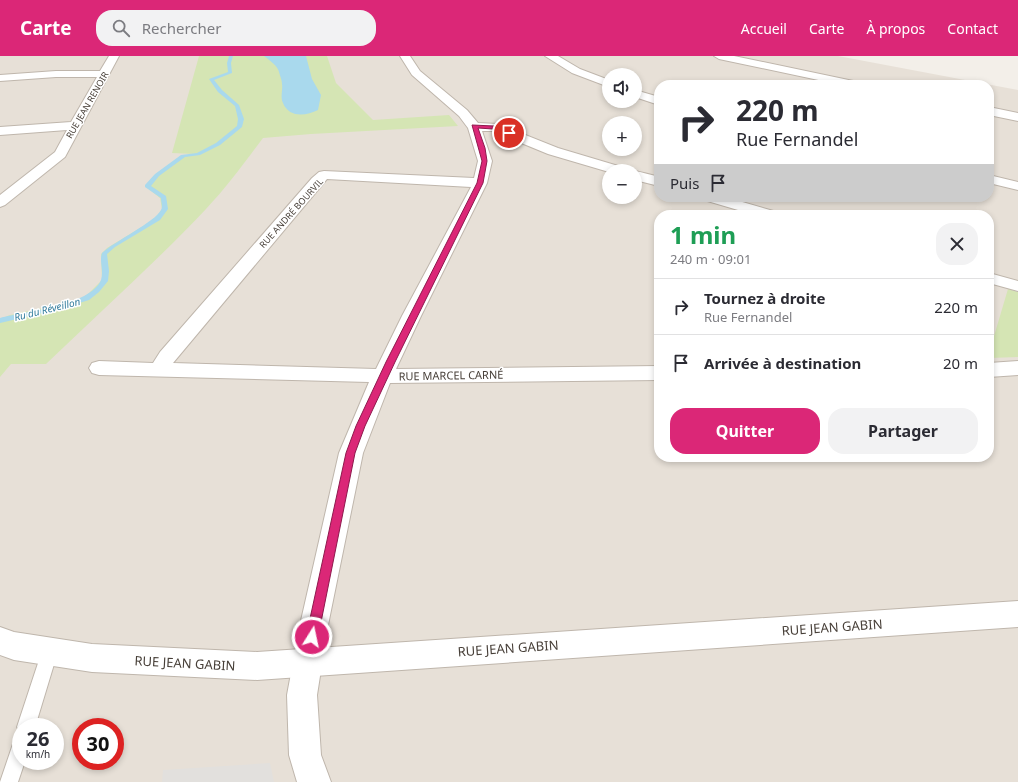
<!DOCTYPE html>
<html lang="fr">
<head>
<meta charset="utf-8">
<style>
	:root { --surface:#fff; --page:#f2f2f3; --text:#2b2b33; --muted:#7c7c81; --line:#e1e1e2; --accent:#db2777 }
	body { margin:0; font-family:"Noto Sans",sans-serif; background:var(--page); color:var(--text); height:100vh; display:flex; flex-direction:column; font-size:15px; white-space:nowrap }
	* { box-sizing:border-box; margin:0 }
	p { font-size:13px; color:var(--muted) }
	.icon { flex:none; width:22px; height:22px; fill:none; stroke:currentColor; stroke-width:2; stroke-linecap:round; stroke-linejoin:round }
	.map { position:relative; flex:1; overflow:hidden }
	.panel { position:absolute; left:654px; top:154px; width:340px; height:252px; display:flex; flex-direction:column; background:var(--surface); border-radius:16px; box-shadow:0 2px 6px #0003 }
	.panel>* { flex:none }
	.hud { position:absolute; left:654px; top:24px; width:340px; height:122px; border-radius:16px; box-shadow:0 2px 6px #0003; background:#fff; color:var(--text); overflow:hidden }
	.buttons { position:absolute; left:602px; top:12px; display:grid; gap:8px }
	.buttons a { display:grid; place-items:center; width:40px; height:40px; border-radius:50%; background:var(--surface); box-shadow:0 2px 6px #0003; font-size:20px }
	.speed { position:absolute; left:12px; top:662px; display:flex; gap:8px; font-size:20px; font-weight:700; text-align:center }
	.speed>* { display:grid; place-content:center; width:52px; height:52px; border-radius:50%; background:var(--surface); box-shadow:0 2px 6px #0003; line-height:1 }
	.speed small { font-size:10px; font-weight:400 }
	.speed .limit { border:6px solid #d22; background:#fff; color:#111 }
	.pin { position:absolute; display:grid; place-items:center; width:34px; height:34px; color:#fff; margin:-17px; border:2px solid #fff; border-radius:50%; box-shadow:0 1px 4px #0007 }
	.me { position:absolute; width:44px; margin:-22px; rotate:10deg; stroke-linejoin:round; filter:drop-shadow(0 0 3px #0008) }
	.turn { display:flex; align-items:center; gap:14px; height:84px; padding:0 16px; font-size:18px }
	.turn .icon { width:52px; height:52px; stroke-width:2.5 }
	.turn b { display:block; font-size:28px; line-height:34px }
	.then { display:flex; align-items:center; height:38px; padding:0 16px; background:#0003; gap:8px; font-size:15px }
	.round { display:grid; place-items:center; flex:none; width:42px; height:42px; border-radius:16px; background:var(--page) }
	.headline { display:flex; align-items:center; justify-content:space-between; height:68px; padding:0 16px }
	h1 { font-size:24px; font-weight:700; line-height:30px; color:#1e9e55 }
	.primary-button { display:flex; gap:8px; margin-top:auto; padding:8px 16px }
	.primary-button a { flex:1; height:46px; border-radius:16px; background:var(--accent); color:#fff; font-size:16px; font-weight:700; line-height:46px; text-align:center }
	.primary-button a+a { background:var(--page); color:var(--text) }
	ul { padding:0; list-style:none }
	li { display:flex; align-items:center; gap:12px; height:56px; padding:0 16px; border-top:1px solid var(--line) }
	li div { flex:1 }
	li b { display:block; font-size:15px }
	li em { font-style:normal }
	header { display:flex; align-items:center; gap:24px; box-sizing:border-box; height:56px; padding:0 20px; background:var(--accent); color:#fff }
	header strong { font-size:19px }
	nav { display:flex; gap:22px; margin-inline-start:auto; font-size:14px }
	.search { width:280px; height:36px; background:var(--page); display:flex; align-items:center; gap:10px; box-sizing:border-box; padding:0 14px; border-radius:16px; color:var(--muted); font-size:15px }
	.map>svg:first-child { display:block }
	.residential { fill:#e7e0d7; fill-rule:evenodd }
	.green { fill:#d5e5b4 }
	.parking { fill:#e2e0dd }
	.water { fill:#a9d9ed }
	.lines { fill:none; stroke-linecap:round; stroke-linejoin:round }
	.stream { fill:#a9d9ed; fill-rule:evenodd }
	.service-casing { stroke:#bfb6ac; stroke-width:2 }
	.minor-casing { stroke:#bfb6ac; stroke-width:2 }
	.tertiary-casing { stroke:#bfb6ac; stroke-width:2 }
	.service { fill:#fff; fill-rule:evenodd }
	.minor { fill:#fff; fill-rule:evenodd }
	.tertiary { fill:#fff; fill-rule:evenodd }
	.route { fill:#db2777; stroke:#8e194d }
	.labels { text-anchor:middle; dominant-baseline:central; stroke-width:3; stroke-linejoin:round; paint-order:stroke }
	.far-street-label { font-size:9px; fill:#473f38; stroke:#fff }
	.far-water-label { font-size:10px; font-style:italic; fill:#327c9d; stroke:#fff }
	.street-label { font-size:11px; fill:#473f38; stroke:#fff }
	.near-street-label { font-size:13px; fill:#473f38; stroke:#fff }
</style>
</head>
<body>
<header>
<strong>Carte</strong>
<div class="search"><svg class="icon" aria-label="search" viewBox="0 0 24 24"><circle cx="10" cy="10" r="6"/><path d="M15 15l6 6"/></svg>Rechercher</div>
<nav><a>Accueil</a><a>Carte</a><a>À propos</a><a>Contact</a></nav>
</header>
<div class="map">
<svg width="1018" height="726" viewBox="0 0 1018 726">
	<rect width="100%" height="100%" fill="#f3efe9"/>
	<!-- residential -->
	<path class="residential" d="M0,0H838L1018,34V726H0ZM609,19H635V45H609ZM659,29H989V141H659ZM609,67H635V93H609ZM609,115H635V141H609ZM659,159H989V401H659ZM21,671H55V705H21ZM81,671H115V705H81Z"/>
	<!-- green -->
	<path class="green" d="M199,0H327L336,27L373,64L449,59L458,70L311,78L263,82C245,106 227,131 206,153C155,207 99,257 46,308H11L0,321V263L10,259L83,243L102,224L101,198L107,192L155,163L162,153L160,142L145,130C159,116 175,101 194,98L172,97Z
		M1008,233L1018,236V301L989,302V297Z"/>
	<!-- parking -->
	<path class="parking" d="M270,707L274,726H162L163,714Z"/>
	<!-- water -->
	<path class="water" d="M264,0H306L312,23L321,39L318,54C306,60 289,62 283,47C280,41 283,34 282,28C282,24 280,20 279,16C278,10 269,4 264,0Z"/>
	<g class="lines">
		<!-- stream -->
		<path class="stream" d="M229,0H233L231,7L232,17L214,24L222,34L239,49L244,63L242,71L220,89L200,99L185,101L159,120L151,130L166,140L168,153L160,164L115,191L107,198L109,215L108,225L99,236L89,244L60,253L0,267V262C25,255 90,250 101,224C104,215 99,205 102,197C115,185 155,166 161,154C163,151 161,146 161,142L145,131V129L155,118L181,99L197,97L216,87L237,70L238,63L235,50L218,36L209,23L228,16L227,7Z"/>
		<!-- service casing -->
		<g class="service-casing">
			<path id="service" d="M50,587L56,590L58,595L35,671H21V678L17,671L42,595L44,590Z
				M21,679V705H25L18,726H0L15,682Z"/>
		</g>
		<!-- minor casing -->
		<g class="minor-casing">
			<path id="minor" d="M109,0H119L65,101L5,149L0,151V139L55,96L67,74L0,79V71L71,66L97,21H56L0,25V19L56,15H100Z
				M400,0H410L420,15L467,54L478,67L498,68L558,92L625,112L627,115L609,116L548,98L492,75H482L492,105L487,127L421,260L396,313L659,310V324L390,327L363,397L328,569L317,639L321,699L331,726H297L289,699L287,639L300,569L339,397L369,326L99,319L92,317L89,312L92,307L99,305L153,307L160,296L312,122L319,116L324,115L474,122L478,105L468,72L459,60L412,19ZM327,123L471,131L402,260L376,313L173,307Z
				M545,0H558L580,13L609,24V31L572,17Z
				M714,0H734L858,26L862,27L864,29H842L719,3Z
				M635,34L659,41V49L635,41Z
				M989,51L1018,57V65L989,59Z
				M634,115C642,116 651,119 659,121V130L635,124Z
				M989,119L1018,126V134L989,127Z
				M702,141H725L777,156L780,159H755L704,144Z
				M989,217L1018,225V235L989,227Z
				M1018,305V319L989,321V307Z"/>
		</g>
		<!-- tertiary casing -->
		<g class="tertiary-casing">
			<path id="tertiary" d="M1018,545V571L257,624L92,616L14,604L0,599V571L14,576L92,588L257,596Z"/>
		</g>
		<!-- service -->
		<use href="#service" class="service"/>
		<!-- minor -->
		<use href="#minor" class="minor"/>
		<!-- tertiary -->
		<use href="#tertiary" class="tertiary"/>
	</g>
	<!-- route -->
	<path class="route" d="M472,69L494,70L511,77L509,79L493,73L478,72L485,92L487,105L483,127L395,306L365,370L355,397L318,581L316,585L312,587L308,585L306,581L346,397L356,370L386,306L477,127L482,105Z"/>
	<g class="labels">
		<!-- far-street labels -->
		<g class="far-street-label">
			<text transform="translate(87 49) rotate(-60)">RUE JEAN RENOIR</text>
			<text transform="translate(291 157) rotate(-48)">RUE ANDRÉ BOURVIL</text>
		</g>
		<!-- far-water labels -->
		<g class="far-water-label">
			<text transform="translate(47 253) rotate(-14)">Ru du Réveillon</text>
		</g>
		<!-- street labels -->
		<g class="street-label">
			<text transform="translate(451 319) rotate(-1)">RUE MARCEL CARNÉ</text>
		</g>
		<!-- near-street labels -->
		<g class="near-street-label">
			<text transform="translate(832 571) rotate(-4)">RUE JEAN GABIN</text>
			<text transform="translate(508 592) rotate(-4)">RUE JEAN GABIN</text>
			<text transform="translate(185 607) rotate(3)">RUE JEAN GABIN</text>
		</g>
	</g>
</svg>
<div class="buttons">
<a><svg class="icon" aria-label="sound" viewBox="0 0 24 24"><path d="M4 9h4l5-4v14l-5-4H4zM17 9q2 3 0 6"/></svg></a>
<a>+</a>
<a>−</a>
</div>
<div class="speed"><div>26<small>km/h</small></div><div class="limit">30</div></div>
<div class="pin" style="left:509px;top:77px;background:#d93025"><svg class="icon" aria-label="arrive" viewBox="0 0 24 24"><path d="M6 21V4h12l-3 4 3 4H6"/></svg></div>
<svg class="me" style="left:312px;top:581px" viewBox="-20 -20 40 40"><circle r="17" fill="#db2777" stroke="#fff" stroke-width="3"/><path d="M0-11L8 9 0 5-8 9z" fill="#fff"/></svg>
<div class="hud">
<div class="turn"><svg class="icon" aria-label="right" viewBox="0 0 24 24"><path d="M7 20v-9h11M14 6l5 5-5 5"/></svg><div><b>220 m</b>Rue Fernandel</div></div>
<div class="then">Puis<svg class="icon" aria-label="arrive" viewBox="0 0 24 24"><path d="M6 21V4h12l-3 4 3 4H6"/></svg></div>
</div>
<section class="panel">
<div class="headline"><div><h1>1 min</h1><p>240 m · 09:01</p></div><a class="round"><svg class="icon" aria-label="close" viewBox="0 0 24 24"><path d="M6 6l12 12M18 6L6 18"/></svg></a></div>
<ul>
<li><svg class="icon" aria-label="right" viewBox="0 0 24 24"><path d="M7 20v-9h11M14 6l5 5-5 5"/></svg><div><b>Tournez à droite</b><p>Rue Fernandel</p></div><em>220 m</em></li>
<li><svg class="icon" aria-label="arrive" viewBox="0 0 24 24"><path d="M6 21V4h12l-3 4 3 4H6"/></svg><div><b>Arrivée à destination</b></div><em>20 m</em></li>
</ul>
<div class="primary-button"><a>Quitter</a><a>Partager</a></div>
</section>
</div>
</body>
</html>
